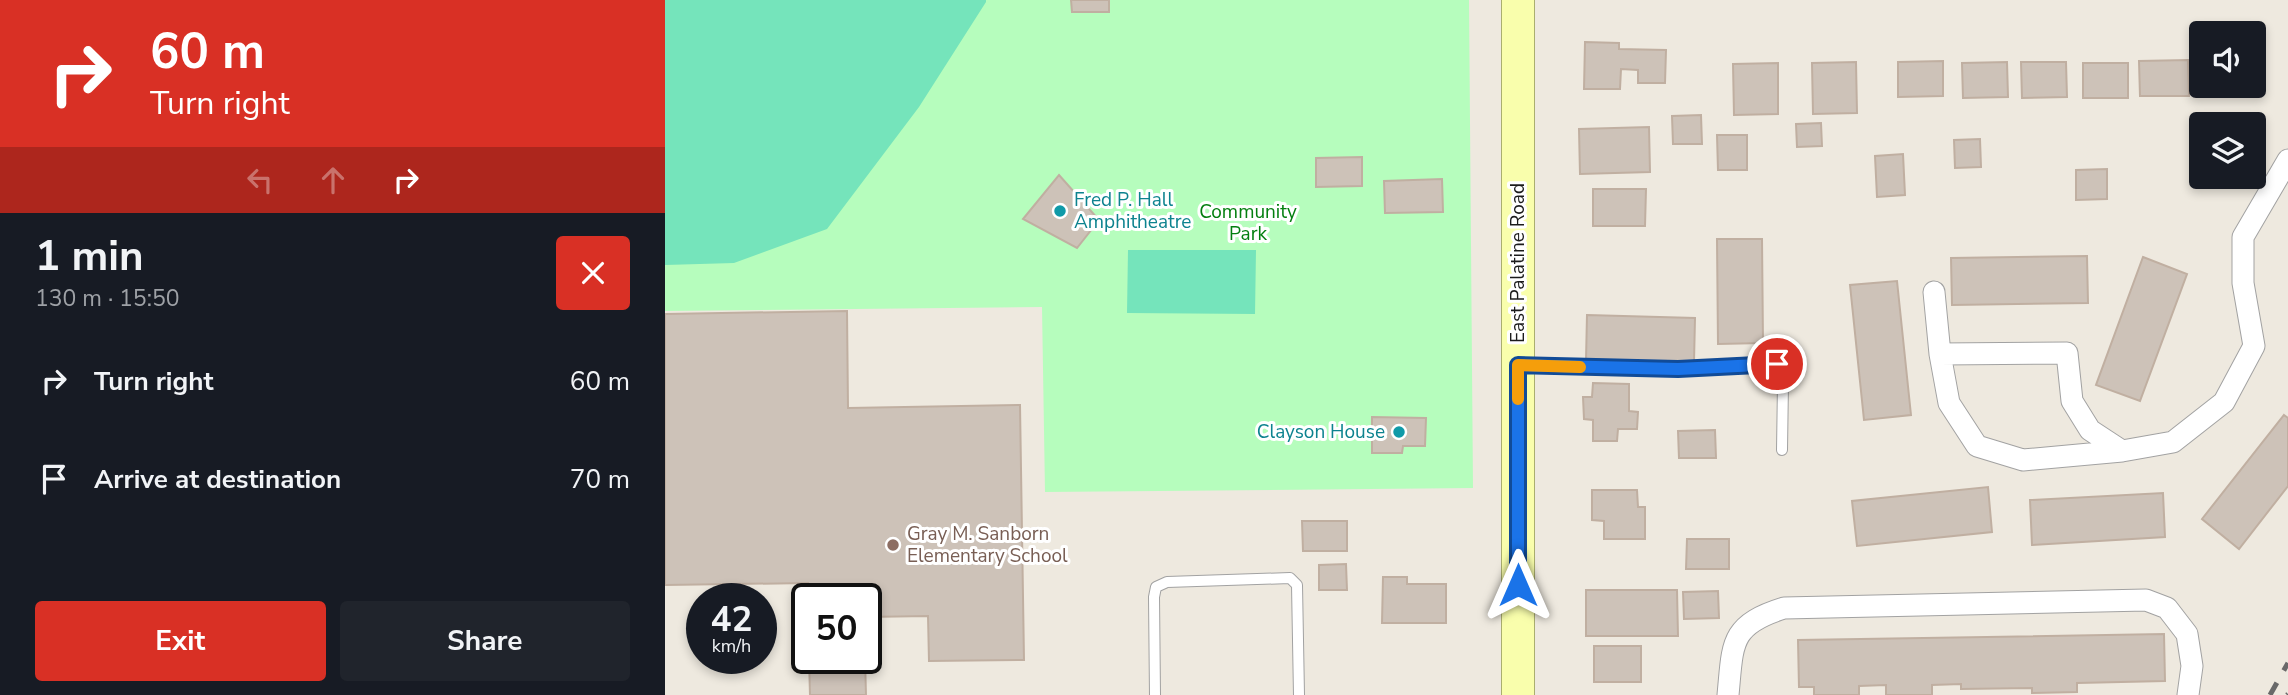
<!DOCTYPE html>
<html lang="en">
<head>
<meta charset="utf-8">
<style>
	:root { --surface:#171b24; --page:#20242c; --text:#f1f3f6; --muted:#9ea1a6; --accent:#d93025 }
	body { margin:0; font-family:"Nunito Sans",sans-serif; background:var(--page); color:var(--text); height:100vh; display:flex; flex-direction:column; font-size:26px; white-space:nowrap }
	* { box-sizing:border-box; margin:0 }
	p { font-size:23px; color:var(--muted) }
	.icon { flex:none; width:38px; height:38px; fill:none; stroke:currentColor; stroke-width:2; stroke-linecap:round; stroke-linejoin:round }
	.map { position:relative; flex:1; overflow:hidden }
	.sheet { display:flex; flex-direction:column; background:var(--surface); width:665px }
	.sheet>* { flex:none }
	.top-card { background:#d93025; color:#fff; overflow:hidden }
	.fabs { position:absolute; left:1524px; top:21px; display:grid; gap:14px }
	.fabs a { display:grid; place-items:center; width:77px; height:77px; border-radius:7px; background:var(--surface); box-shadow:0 4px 10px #0003; font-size:35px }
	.speed { position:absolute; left:21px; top:583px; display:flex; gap:14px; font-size:35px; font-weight:700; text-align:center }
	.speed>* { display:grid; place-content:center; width:91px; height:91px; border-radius:50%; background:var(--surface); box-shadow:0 4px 10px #0003; line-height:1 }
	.speed small { font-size:18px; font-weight:400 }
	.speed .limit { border:4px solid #111; border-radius:10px; background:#fff; color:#111 }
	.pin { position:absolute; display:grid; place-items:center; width:60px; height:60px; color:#fff; margin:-30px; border:4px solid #fff; border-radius:50%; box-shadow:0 2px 7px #0007 }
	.me { position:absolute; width:77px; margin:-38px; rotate:0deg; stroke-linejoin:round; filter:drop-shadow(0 0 5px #0008) }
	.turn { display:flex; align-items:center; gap:24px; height:147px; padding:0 35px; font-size:32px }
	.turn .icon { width:91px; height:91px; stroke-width:2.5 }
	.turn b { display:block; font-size:49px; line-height:60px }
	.lanes { display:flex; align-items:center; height:66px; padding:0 35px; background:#0003; justify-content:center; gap:35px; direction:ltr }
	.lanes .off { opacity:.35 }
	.round { display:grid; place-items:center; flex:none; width:74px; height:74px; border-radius:7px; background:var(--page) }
	.summary { display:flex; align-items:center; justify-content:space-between; height:119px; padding:0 35px }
	h1 { font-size:42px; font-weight:700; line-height:52px }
	.button { display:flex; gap:14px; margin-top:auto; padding:14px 35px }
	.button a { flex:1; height:80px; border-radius:7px; background:var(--accent); color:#fff; font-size:28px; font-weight:700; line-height:80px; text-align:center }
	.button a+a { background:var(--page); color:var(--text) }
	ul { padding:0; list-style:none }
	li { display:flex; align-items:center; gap:21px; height:98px; padding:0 35px }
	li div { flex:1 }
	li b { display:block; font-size:26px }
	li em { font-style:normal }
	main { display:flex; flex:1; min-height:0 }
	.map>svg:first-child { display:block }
	.park { fill:#b6fdbd }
	.pitch { fill:#75e4bb }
	.building { fill:#cdc2b8; stroke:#c0afa1; stroke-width:2 }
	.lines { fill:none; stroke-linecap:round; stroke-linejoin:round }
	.service-casing { stroke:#a2a2a2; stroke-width:12 }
	.minor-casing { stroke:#a2a2a2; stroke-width:23 }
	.secondary-casing { stroke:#667400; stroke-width:33 }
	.service { stroke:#fff; stroke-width:10 }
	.minor { stroke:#fff; stroke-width:21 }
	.secondary { stroke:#f9feac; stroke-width:32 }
	.rail { stroke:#696969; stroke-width:5; stroke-dasharray:14 14; stroke-linecap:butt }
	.route-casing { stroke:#114b97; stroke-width:18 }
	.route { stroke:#1a73e8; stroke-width:12 }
	.slow { stroke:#f59e0b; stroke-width:12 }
	.culture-dot { fill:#0f9aa8; stroke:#fff; stroke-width:2.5 }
	.education-dot { fill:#8d6e63; stroke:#fff; stroke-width:2.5 }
	.labels { text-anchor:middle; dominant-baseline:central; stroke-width:6; stroke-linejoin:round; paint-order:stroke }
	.culture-label { font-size:19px; fill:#0d838f; stroke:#fff; text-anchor:start }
	.park-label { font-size:19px; fill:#037f0f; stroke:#fff }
	.street-label { font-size:19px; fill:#1b1b1b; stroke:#fff }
	.education-label { font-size:19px; fill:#785e54; stroke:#fff; text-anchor:start }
</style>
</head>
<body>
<main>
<section class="sheet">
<div class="top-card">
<div class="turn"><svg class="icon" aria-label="right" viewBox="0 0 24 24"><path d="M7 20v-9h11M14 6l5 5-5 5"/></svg><div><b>60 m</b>Turn right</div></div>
<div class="lanes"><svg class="icon off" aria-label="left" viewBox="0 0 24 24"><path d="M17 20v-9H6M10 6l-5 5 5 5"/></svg><svg class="icon off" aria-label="ahead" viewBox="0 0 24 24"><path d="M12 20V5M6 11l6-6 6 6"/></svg><svg class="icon" aria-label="right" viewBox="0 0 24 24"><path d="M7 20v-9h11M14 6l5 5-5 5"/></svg></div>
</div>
<div class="summary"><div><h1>1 min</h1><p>130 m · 15:50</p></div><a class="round" style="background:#d93025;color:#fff"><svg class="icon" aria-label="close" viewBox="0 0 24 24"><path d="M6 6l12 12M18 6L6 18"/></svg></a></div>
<ul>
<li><svg class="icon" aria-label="right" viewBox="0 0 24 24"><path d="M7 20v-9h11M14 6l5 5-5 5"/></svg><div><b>Turn right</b></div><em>60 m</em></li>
<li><svg class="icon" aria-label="arrive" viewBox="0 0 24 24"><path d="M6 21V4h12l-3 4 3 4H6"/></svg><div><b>Arrive at destination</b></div><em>70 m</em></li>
</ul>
<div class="button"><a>Exit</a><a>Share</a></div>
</section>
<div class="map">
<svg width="1623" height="695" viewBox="0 0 1623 695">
	<rect width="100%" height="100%" fill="#eee9df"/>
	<!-- park -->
	<path class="park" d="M0,0H804L808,488L380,492L377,307L0,311Z"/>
	<!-- pitch -->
	<path class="pitch" d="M0,0H321V2L254,107L162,229L69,263L0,265Z
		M463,250H591L590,314L462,313Z"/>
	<!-- building -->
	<path class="building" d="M406,0H444V12H407Z
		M920,42L954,43V49L1001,50L1000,83H973V70L956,69L955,89H919Z
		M1523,60L1524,96H1475L1474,61Z
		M1278,61V96L1233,97V62Z
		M1191,62L1192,113L1148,114L1147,63Z
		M1342,62L1343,97L1298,98L1297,63Z
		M1356,62H1401L1402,97L1357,98Z
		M1113,63V114L1069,115L1068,64Z
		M1418,63H1463V98H1418Z
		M1539,86H1584V92H1539Z
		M1036,115L1037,144H1008L1007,116Z
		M1156,123L1157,146L1132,147L1131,124Z
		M984,127L985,172L915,174L914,129Z
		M1052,135H1082V170H1053Z
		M1315,139L1316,167L1290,168L1289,140Z
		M1238,154L1240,195L1212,197L1210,156Z
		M697,157V186L651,187V158Z
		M1442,169V199L1411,200V170Z
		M394,175L434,220L412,248L358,219Z
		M777,179L778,212L720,213L719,181Z
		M928,189H981L980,226H928Z
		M1052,239H1097L1098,343L1053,344Z
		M1422,256L1423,303L1287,305L1286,258Z
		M1478,257L1522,274L1475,401L1431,385Z
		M1232,281L1246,415L1199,420L1185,285Z
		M182,311L183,408L355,405L359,660L264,661L263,616L201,617V598H143V583L0,585V314Z
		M922,315L1030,318L1029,362L921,360Z
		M928,383L964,384V411L973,412L972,429H953L952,441H928V420L919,419L918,397H927Z
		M1619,415L1623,418V486L1574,549L1537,519Z
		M707,417L761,418L760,446H738L737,453H707Z
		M1050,430L1051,458H1014L1013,431Z
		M1323,487L1327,532L1192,546L1187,501Z
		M927,490H972L973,507H980V539H939V521L927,520Z
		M1498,493L1500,537L1367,545L1365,500Z
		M637,521H682V551H638Z
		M1022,539H1064V569H1021Z
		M681,564L682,590H654V565Z
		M718,577H742V584H781V623H717Z
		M921,590H1012L1013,636H921Z
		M1053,591L1054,618L1019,619L1018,592Z
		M1499,634L1500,681L1412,683V692L1367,693V688L1296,689V684L1267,685V695H1221V685L1194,686V695H1149V687H1134L1133,640Z
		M929,646H976V682H929Z
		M144,658H200L201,695H145Z"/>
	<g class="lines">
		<!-- service casing -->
		<g class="service-casing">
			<path id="service" d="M856,365L1013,369L1112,364L1118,383L1117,450
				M490,695L489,597L491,587L502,582L625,578L632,585L634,695"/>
		</g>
		<!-- minor casing -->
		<g class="minor-casing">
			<path id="minor" d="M1269,292L1275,354L1284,403L1312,446L1358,460L1457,451L1508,442L1559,402L1589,346L1578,283V237L1623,160
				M1275,354L1402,353L1407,401L1425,430L1457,451
				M1063,695C1068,644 1064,625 1119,608L1481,600L1502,608L1522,634L1527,666L1523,695"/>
		</g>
		<!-- secondary casing -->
		<g class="secondary-casing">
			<path id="secondary" d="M853,695V0"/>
		</g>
		<!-- service -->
		<use href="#service" class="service"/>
		<!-- minor -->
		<use href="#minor" class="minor"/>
		<!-- secondary -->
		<use href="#secondary" class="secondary"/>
		<!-- rail -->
		<path class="rail" d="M1605,695L1623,663
			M1622,695L1623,694"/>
	</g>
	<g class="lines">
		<!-- route casing -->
		<g class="route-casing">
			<path id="route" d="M853,585V365L1013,369L1112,364"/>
		</g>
		<!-- route -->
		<use href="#route" class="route"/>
		<!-- slow -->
		<path class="slow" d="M853,399V365L915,367"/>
	</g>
	<!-- markers -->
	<g class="culture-dot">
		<circle cx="395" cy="211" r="7"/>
		<circle cx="734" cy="432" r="7"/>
	</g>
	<circle class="education-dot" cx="228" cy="545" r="7"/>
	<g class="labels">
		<!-- culture labels -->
		<g class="culture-label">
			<text x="409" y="200">Fred P. Hall<tspan x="409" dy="22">Amphitheatre</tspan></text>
			<text x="720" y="432" text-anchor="end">Clayson House</text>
		</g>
		<!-- park labels -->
		<g class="park-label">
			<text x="583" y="212">Community<tspan x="583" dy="22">Park</tspan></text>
		</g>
		<!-- street labels -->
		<g class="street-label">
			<text transform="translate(853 263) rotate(-90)">East Palatine Road</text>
		</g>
		<!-- education labels -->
		<g class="education-label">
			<text x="242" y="534">Gray M. Sanborn<tspan x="242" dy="22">Elementary School</tspan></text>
		</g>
	</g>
</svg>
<div class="fabs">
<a><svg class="icon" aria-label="sound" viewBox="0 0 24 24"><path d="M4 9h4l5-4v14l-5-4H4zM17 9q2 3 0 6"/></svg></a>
<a><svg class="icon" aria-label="layers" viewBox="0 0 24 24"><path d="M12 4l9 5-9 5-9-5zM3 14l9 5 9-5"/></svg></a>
</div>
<div class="speed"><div>42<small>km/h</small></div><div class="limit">50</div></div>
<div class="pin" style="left:1112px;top:364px;background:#d93025"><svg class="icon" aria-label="arrive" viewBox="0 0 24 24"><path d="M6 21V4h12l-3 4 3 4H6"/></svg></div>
<svg class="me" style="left:853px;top:585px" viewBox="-20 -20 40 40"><path d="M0-17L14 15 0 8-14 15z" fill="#1a73e8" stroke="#fff" stroke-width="4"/></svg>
</div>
</main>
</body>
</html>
